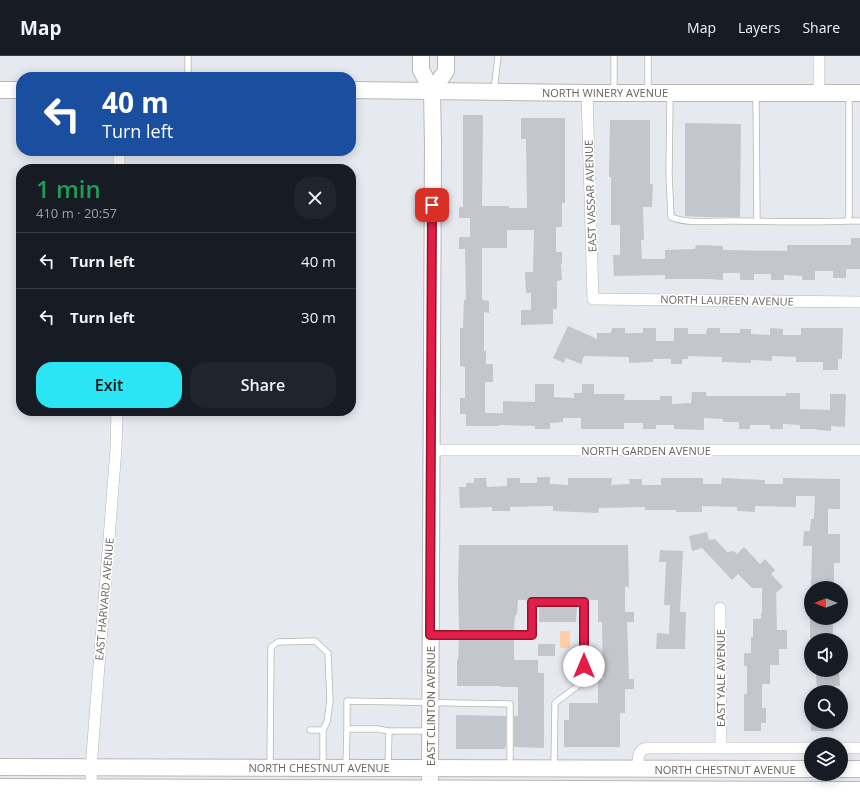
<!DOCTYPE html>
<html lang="en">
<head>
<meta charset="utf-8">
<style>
	:root { --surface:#171b24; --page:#20242c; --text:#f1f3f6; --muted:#9ea1a6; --line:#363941; --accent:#2ae5f4 }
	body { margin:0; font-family:"Open Sans",sans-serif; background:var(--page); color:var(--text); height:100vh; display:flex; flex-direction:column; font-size:15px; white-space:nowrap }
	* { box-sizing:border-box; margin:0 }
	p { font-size:13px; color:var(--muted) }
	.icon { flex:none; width:22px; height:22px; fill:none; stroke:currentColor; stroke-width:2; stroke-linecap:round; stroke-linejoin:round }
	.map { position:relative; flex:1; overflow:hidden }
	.details { position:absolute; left:16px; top:108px; width:340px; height:252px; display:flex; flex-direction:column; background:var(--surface); border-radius:16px; box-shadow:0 2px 10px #0003 }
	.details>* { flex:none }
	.banner { position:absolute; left:16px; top:16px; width:340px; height:84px; border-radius:16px; box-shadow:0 2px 10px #0003; background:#1a4fa0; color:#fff; overflow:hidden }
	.needle { width:26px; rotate:270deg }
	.buttons { position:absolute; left:804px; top:525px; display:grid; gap:8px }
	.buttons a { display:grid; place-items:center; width:44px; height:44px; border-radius:50%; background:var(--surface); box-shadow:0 2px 10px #0003; font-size:20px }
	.pin { position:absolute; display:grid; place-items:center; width:34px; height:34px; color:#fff; margin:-17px; border-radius:8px; box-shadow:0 2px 6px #0006 }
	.me { position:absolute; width:44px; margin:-22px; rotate:0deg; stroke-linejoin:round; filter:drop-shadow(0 0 3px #0008) }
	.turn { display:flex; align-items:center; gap:14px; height:84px; padding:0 20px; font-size:18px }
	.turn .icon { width:52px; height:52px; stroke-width:2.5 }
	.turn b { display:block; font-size:28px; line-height:34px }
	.round { display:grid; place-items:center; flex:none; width:42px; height:42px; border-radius:16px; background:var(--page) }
	.summary { display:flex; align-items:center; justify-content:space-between; height:68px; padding:0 20px }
	h1 { font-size:24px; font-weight:600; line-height:30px; color:#1e9e55 }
	.button { display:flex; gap:8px; margin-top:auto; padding:8px 20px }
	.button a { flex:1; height:46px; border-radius:16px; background:var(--accent); color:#111; font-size:16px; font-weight:600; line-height:46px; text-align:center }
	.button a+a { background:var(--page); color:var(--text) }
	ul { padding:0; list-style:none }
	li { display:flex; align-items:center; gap:12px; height:56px; padding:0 20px; border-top:1px solid var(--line) }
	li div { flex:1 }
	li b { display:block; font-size:15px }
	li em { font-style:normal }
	header { display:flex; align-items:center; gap:24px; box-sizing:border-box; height:56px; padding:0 20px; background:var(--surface); border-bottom:1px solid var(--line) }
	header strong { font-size:19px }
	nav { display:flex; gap:22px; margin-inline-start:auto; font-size:14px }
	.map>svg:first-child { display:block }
	.water { fill:#ffcea9 }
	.building { fill:#c3c6cc }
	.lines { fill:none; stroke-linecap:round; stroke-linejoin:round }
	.lane-casing { stroke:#b7b5af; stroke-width:7 }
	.street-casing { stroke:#b7b5af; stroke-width:12 }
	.secondary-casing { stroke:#bab7b1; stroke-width:18 }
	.lane { stroke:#fff; stroke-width:5.5 }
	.street { stroke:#fff; stroke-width:11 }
	.secondary { stroke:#fff; stroke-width:16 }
	.route-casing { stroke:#92132f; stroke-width:10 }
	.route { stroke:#e11d48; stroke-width:7 }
	.labels { text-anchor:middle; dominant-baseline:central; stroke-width:3.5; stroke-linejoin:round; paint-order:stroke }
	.street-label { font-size:11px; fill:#68645e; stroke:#fff }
</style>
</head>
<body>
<header>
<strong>Map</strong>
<nav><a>Map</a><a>Layers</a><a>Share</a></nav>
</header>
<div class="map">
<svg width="860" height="737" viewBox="0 0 860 737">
	<rect width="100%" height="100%" fill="#e7e9f1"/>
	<!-- water -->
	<path class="water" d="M560,575H570V592H560Z"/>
	<!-- building -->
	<path class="building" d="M463,59H483L482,150H509V152H527L526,83H521V62H565V147H562V171H556V196H562V208H561L562,224L557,225V253H553V268L521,269V254H531V237H526L525,216H533L534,174H507V192H482V244L489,245V257L484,256V295H486V308H493V326H485V357H503V345L535,346V328H554V341L574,342V337H582V328H594V338H625L624,344H660V340H672V348L691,347L692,336H706V340H786V337H800V353L830,354V338H846L845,371L831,370V375L817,374V373H800V369L783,368V373H770V369H750V373H739V366H723V363L704,362V374L674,373V369H656V373H643V367H624V373H581V362H563V366L550,367V373H535V370L499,369V370H466V358H460V342H465V311L460,310V272H463L464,244H466L465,193H459V181H470V162H459V151H463Z
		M610,64H650V128H653L652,151H643L644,184H641L642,203H665V194L695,193L696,189L723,190V194L787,195V189H851V182H860V213H846V222H833V215H815V224H802V220L784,219V224H771V218H754V224H740V217H723V224L709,223H665V219L614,220L613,199H620V169H611V121H609Z
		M685,67L741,68L740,161H700L685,160Z
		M568,270L597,283V277H611L612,272H625V277H643V272H656V285H674V272H688V278H706L707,272H720V277H740V273H751V278L770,279V272L783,273V279H801V272H843L842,303H838V314H823V306H796V301L772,300V305L751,304V307L722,306V301L688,300V303H682V308H671V303H653V306L629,307V301L584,300L581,308L566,302L564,307L553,302Z
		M537,421H550V428L568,429V422H612L611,429L630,428L629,423H642V429H661V422H703V428H721L722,422L765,424V428H783V422L840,423V453H828V478H840V507H834V532H811L812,490H803L804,475H810L811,463H814L815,440H796V451L755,450V456L737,455V451L702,450V456H676V454H645V451L599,452L598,457L553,455V450L510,451V455H492V451L460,452L459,431H466V427H474V422H486L487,431L507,430V422H520V427H537Z
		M707,476L709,484L715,483L727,496L734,495L737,498L744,491L760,508L765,503L775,514L771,518L783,531L776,537L777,574H787V593H779V609H770V628H762V652H766V667H761V675H744V638H747V610H744V597H751V581H753V563H761V557H762V532H752L738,518L732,524L702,492L692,495L689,480Z
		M459,489H628L629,531H625V556H634V566H627L629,623H634V633H625V657H620V691H564V664H569V647H598V623H603L602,566H598V544H588L584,542L518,544L517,559H515L514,575H459L458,527Z
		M660,494L683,495L680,556H686L685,593H656L657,577L669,578L670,549H664L666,506H659Z
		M577,550L576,566H539V551Z
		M810,562H833V583L810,582Z
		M459,583H514V604H538V617H544V692L514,691V660H518V631H500V630H457V604H458Z
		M538,588H555V600H538Z
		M816,617H839L840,630H834L835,636H817Z
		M456,659L506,660V691H505V693H456Z
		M811,666H834V675H811Z"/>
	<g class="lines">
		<!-- lane casing -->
		<g class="lane-casing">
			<path id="lane" d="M188,21V0
				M494,35L498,0
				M614,36V0
				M648,36V0
				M756,38L757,165
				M670,39L669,118L671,161C686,168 714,165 731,165C770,165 809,167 848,165L849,159V38
				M848,165H860
				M431,579H532V547L584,546L583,626L555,647L554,712
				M347,673V645L510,648V712
				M310,674H323V711
				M346,710L347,673H377L389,675
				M270,711L271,591L278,586L315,585L328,597L330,645L327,666L323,674
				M388,711L389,675H429"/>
		</g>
		<!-- street casing -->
		<g class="street-casing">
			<path id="street" d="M587,37L593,243L860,246
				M819,37V0
				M119,113V95
				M431,394H860
				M720,552L721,691
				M841,692H860
				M638,712C638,703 637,694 647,692H811
				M91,731L92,699L116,393L117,355"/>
		</g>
		<!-- secondary casing -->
		<g class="secondary-casing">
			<path id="secondary" d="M421,0V14L432,35L433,88L430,722
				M0,34H21
				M351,34L587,37H860
				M432,35L446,15V0
				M0,711L811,713
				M841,713H860
				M0,731L860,734"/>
		</g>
		<!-- lane -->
		<use href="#lane" class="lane"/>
		<!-- street -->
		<use href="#street" class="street"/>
		<!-- secondary -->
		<use href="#secondary" class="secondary"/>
	</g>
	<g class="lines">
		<!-- route casing -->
		<g class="route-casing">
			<path id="route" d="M432,149L430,579H532V546H584V610"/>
		</g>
		<!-- route -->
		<use href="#route" class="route"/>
	</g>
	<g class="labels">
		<!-- street labels -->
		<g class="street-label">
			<text x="605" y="36">NORTH WINERY AVENUE</text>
			<text transform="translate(590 140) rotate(-92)">EAST VASSAR AVENUE</text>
			<text transform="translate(727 244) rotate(1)">NORTH LAUREEN AVENUE</text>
			<text x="646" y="394">NORTH GARDEN AVENUE</text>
			<text transform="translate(104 543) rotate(-85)">EAST HARVARD AVENUE</text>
			<text transform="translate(720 622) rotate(-90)">EAST YALE AVENUE</text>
			<text transform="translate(430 650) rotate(-90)">EAST CLINTON AVENUE</text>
			<text x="319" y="711">NORTH CHESTNUT AVENUE</text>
			<text x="725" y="713">NORTH CHESTNUT AVENUE</text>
		</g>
	</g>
</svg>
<div class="buttons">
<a><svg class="needle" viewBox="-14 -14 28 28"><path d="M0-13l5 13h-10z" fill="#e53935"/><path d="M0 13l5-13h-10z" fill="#9ea1a6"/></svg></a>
<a><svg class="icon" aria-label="sound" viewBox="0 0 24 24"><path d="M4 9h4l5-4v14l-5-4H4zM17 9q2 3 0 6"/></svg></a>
<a><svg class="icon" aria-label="search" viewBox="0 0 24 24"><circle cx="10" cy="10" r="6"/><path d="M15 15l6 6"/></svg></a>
<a><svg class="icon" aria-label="layers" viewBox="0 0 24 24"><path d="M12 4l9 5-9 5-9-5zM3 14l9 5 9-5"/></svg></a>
</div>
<div class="pin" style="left:432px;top:149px;background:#d93025"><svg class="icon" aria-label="arrive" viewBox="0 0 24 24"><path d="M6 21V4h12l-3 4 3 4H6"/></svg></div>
<svg class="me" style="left:584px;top:610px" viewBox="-20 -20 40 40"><circle r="19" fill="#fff"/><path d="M0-13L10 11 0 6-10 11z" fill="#e11d48"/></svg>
<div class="banner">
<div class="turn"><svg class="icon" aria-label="left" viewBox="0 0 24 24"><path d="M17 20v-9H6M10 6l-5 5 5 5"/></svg><div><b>40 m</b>Turn left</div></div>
</div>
<section class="details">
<div class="summary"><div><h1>1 min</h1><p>410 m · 20:57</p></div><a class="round"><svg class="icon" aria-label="close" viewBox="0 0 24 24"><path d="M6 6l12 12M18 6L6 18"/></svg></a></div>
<ul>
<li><svg class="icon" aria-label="left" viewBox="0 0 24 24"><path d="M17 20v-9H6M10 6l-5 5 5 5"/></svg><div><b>Turn left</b></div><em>40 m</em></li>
<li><svg class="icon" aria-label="left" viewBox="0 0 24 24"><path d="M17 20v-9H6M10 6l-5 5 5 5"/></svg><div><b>Turn left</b></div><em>30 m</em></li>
</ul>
<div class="button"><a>Exit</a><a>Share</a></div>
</section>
</div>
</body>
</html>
